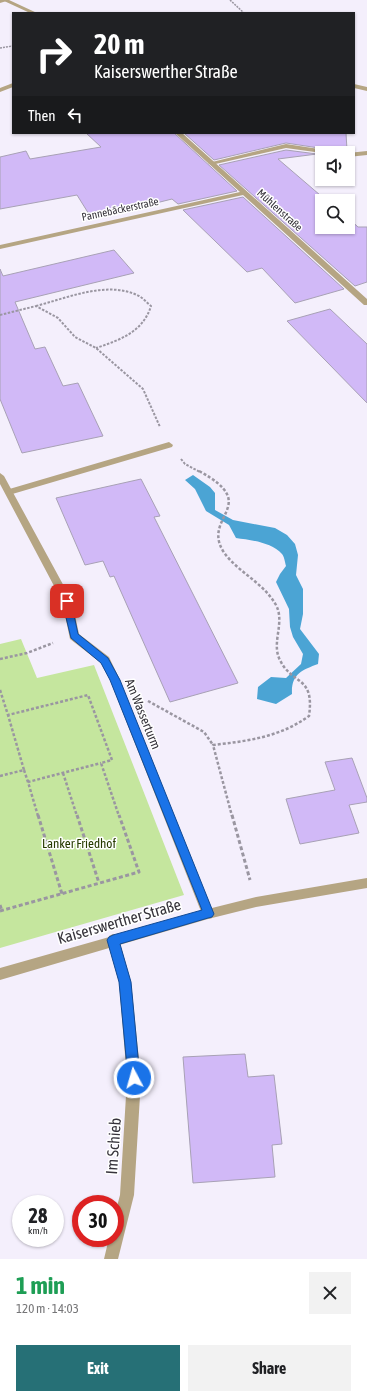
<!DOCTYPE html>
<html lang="en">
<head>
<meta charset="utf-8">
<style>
	:root { --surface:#fff; --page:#f2f2f2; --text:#202124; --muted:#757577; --accent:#267076 }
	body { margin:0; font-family:"Asap Condensed",sans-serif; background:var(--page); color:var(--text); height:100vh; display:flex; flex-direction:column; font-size:15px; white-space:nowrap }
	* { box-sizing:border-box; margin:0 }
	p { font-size:13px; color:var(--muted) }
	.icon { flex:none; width:22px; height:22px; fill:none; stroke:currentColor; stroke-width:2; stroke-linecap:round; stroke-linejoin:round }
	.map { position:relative; height:1259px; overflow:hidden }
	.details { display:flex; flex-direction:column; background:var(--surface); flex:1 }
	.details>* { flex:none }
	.banner { position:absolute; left:12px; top:12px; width:343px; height:122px; border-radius:0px; box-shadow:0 1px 3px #0004; background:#202124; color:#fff; overflow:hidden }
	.buttons { position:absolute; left:315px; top:146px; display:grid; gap:8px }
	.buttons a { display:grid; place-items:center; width:40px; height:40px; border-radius:0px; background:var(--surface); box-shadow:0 1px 3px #0004; font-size:20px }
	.speed { position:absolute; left:12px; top:1195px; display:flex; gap:8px; font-size:20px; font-weight:700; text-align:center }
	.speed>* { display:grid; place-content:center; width:52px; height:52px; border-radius:50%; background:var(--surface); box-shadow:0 1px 3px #0004; line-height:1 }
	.speed small { font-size:10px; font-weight:400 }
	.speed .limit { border:6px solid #d22; background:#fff; color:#111 }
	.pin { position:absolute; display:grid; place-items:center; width:34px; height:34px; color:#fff; margin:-17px; border-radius:8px; box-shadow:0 2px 6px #0006 }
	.me { position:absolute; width:44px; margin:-22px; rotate:354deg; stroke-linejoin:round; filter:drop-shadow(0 0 3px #0008) }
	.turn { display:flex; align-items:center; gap:14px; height:84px; padding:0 16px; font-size:18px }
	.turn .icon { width:52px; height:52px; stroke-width:2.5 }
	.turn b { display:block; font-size:28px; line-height:34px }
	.then { display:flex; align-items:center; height:38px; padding:0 16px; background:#0003; gap:8px; font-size:15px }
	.round { display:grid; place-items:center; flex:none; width:42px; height:42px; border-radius:0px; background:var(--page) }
	.overview { display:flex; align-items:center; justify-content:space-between; height:68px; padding:0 16px }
	h1 { font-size:24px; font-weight:700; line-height:30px; color:#1e9e55 }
	.primary-button { display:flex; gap:8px; margin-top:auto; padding:8px 16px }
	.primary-button a { flex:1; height:46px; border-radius:0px; background:var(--accent); color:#fff; font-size:16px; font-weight:700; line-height:46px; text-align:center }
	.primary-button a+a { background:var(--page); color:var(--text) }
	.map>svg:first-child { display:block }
	.green { fill:#c5e69e }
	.water { fill:#4ba4d4 }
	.building { fill:#d1b9f7; stroke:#a8a1b5 }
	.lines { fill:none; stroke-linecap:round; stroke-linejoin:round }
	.path-far3 { stroke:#9a96a1; stroke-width:1.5; stroke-dasharray:2 1; stroke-linecap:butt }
	.path-far2 { stroke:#9a96a1; stroke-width:2; stroke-dasharray:2.5 1.5; stroke-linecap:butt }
	.path-far1 { stroke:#9a96a1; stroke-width:2.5; stroke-dasharray:3 2; stroke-linecap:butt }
	.path { stroke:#9a96a1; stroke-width:3; stroke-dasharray:4 2.5; stroke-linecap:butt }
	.service { fill:#b5a583; fill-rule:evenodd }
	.pedestrian { fill:#b5a583; fill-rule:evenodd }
	.minor { fill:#b5a583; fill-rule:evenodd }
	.tertiary { fill:#b5a583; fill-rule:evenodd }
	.route { fill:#1a73e8; stroke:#114b97 }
	.labels { text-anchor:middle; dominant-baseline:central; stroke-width:3; stroke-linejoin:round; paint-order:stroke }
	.far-street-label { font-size:11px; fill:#36333b; stroke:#fff }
	.street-label { font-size:13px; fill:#36333b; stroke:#fff }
	.park-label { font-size:13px; fill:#273b00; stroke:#fff }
	.near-street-label { font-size:16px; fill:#36333b; stroke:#fff }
</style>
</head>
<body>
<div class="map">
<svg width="367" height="1259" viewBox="0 0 367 1259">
	<rect width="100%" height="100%" fill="#f4effc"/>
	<!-- green -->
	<path class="green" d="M21,639L37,678L94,665L184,895L0,948V644Z"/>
	<!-- water -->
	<path class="water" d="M193,475L210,487L215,493V510L233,520L275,528L287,535L295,544L298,555L296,575L303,589V614L300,629L319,654L318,664C302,670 291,674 292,694L276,704L257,699L258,687L271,677L286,678L301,664L303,654L293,637L290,627L289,609L276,582L280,574L286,566C285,562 284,556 282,554C271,542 250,540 236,538L229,525L206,511L195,489L185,480Z"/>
	<!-- building -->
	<path class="building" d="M86,133H174L237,191L178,204L172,199L92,219L77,195L0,209V157L26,151L30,159L101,147Z
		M184,133H346L347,150L335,151L332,150L286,143L214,160Z
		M286,150L317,154L278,159L327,201H322V227H348V218L358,227H367V282L355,286L219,165Z
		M243,197L344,289L295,303L262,268L247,272L183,210Z
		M114,250L134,273L15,302L35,349L45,347L63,386L78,383L103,436L22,453L0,399V269L3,276Z
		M330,309L367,344V403L287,321Z
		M141,479L160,516L154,517L238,683L170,702L114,576L110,577L103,561L85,565L56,498Z
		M352,758L367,798V802L349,805L359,833L300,844L286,799L335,790L325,762Z
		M245,1054L248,1077L274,1075L282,1144L272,1145L275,1177L193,1183L183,1057Z"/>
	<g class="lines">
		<!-- path-far3 -->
		<path class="path-far3" d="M230,0L244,13
			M0,48L13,46"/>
		<!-- path-far2 -->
		<path class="path-far2" d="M36,306C67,298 108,280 139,296C143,298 147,303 151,306C143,332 120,340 96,348
			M0,315L36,306L58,318L75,337L96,348L143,389L160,427
			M181,459L185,464L200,472"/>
		<!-- path-far1 -->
		<path class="path-far1" d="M199,471C262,505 202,516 223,551C237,572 263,582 276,605C285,622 272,641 279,658C291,686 315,674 309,716C280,737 248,741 213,745L232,816
			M0,659L27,653L53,643
			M0,690L8,715L88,695L112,760L101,763L119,816
			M148,701L204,732L213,745
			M24,770L28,782
			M63,773L77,816
			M0,776L24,770L8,715
			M38,816L28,782L101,763"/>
		<!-- path -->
		<path class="path" d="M38,815L62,894
			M77,815L99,883
			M232,815L250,880
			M0,905L2,911
			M0,911L139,872L119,815"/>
		<!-- service -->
		<path class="service" d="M286,144L332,151L335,153H322L286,148L211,165L208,163Z
			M367,151V155L348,157V153Z
			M169,442L173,445L172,447L9,495L5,492L6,490Z"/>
		<!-- pedestrian -->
		<path class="pedestrian" d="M2,0H9L37,13H30Z
			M354,84L367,87V91L354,88Z
			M0,473L4,476L72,601L70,603H64L62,601L0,484Z"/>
		<!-- minor -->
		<path class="minor" d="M0,0H10L0,3Z
			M13,83V87L0,92V88Z
			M175,133H182L367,299V305H364L243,195L0,249V245L240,192Z
			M67,597L72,601L79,634L109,657L120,680L214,914L212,918L208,919L204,918L202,914L110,680L101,663L70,639L62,601Z
			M113,934L117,936L119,940L131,982L141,1079L134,1195L118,1259H104L109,1238H115V1214L120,1195L127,1079L119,982L107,940L109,936Z"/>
		<!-- tertiary -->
		<path class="tertiary" d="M367,878V888L256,907L208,919L0,980V968L208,909L256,897Z"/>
	</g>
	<!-- route -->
	<path class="route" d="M64,598H70L71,601L78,634L108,658L120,680L214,914L212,917L208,918L120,944L131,982L140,1078L139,1083L134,1084L130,1083L128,1078L119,982L107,940L109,937L113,935L202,910L110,680L101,663L71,638L62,601Z"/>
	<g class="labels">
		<!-- far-street labels -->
		<g class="far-street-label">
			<text transform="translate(120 209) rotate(-12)">Pannebäckerstraße</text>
			<text transform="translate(280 210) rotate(42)">Mühlenstraße</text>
		</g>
		<!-- street labels -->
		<g class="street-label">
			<text transform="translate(143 714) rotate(68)">Am Wasserturm</text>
		</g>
		<!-- park labels -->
		<g class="park-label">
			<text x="79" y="843">Lanker Friedhof</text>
		</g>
		<!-- near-street labels -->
		<g class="near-street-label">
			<text transform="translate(119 921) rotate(-16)">Kaiserswerther Straße</text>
			<text transform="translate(113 1146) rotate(-86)">Im Schieb</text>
		</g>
	</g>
</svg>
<div class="buttons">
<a><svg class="icon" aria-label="sound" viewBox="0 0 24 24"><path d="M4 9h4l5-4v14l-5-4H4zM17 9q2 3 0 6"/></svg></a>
<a><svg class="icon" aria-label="search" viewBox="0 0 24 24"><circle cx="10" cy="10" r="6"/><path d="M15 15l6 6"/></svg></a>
</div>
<div class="speed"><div>28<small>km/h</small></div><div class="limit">30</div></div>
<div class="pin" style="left:67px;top:601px;background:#d93025"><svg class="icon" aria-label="arrive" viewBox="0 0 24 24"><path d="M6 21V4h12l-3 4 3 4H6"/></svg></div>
<svg class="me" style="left:134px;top:1078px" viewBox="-20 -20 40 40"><circle r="17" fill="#1a73e8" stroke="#fff" stroke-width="3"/><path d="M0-11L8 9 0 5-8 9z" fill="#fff"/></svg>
<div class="banner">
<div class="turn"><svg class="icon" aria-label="right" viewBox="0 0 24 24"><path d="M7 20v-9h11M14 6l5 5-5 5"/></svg><div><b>20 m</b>Kaiserswerther Straße</div></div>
<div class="then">Then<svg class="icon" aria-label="left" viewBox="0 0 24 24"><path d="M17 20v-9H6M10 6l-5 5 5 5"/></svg></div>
</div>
</div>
<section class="details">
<div class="overview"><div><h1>1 min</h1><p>120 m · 14:03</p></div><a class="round"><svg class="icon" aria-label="close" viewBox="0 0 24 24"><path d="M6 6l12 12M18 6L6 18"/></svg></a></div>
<div class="primary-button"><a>Exit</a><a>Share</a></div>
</section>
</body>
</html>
